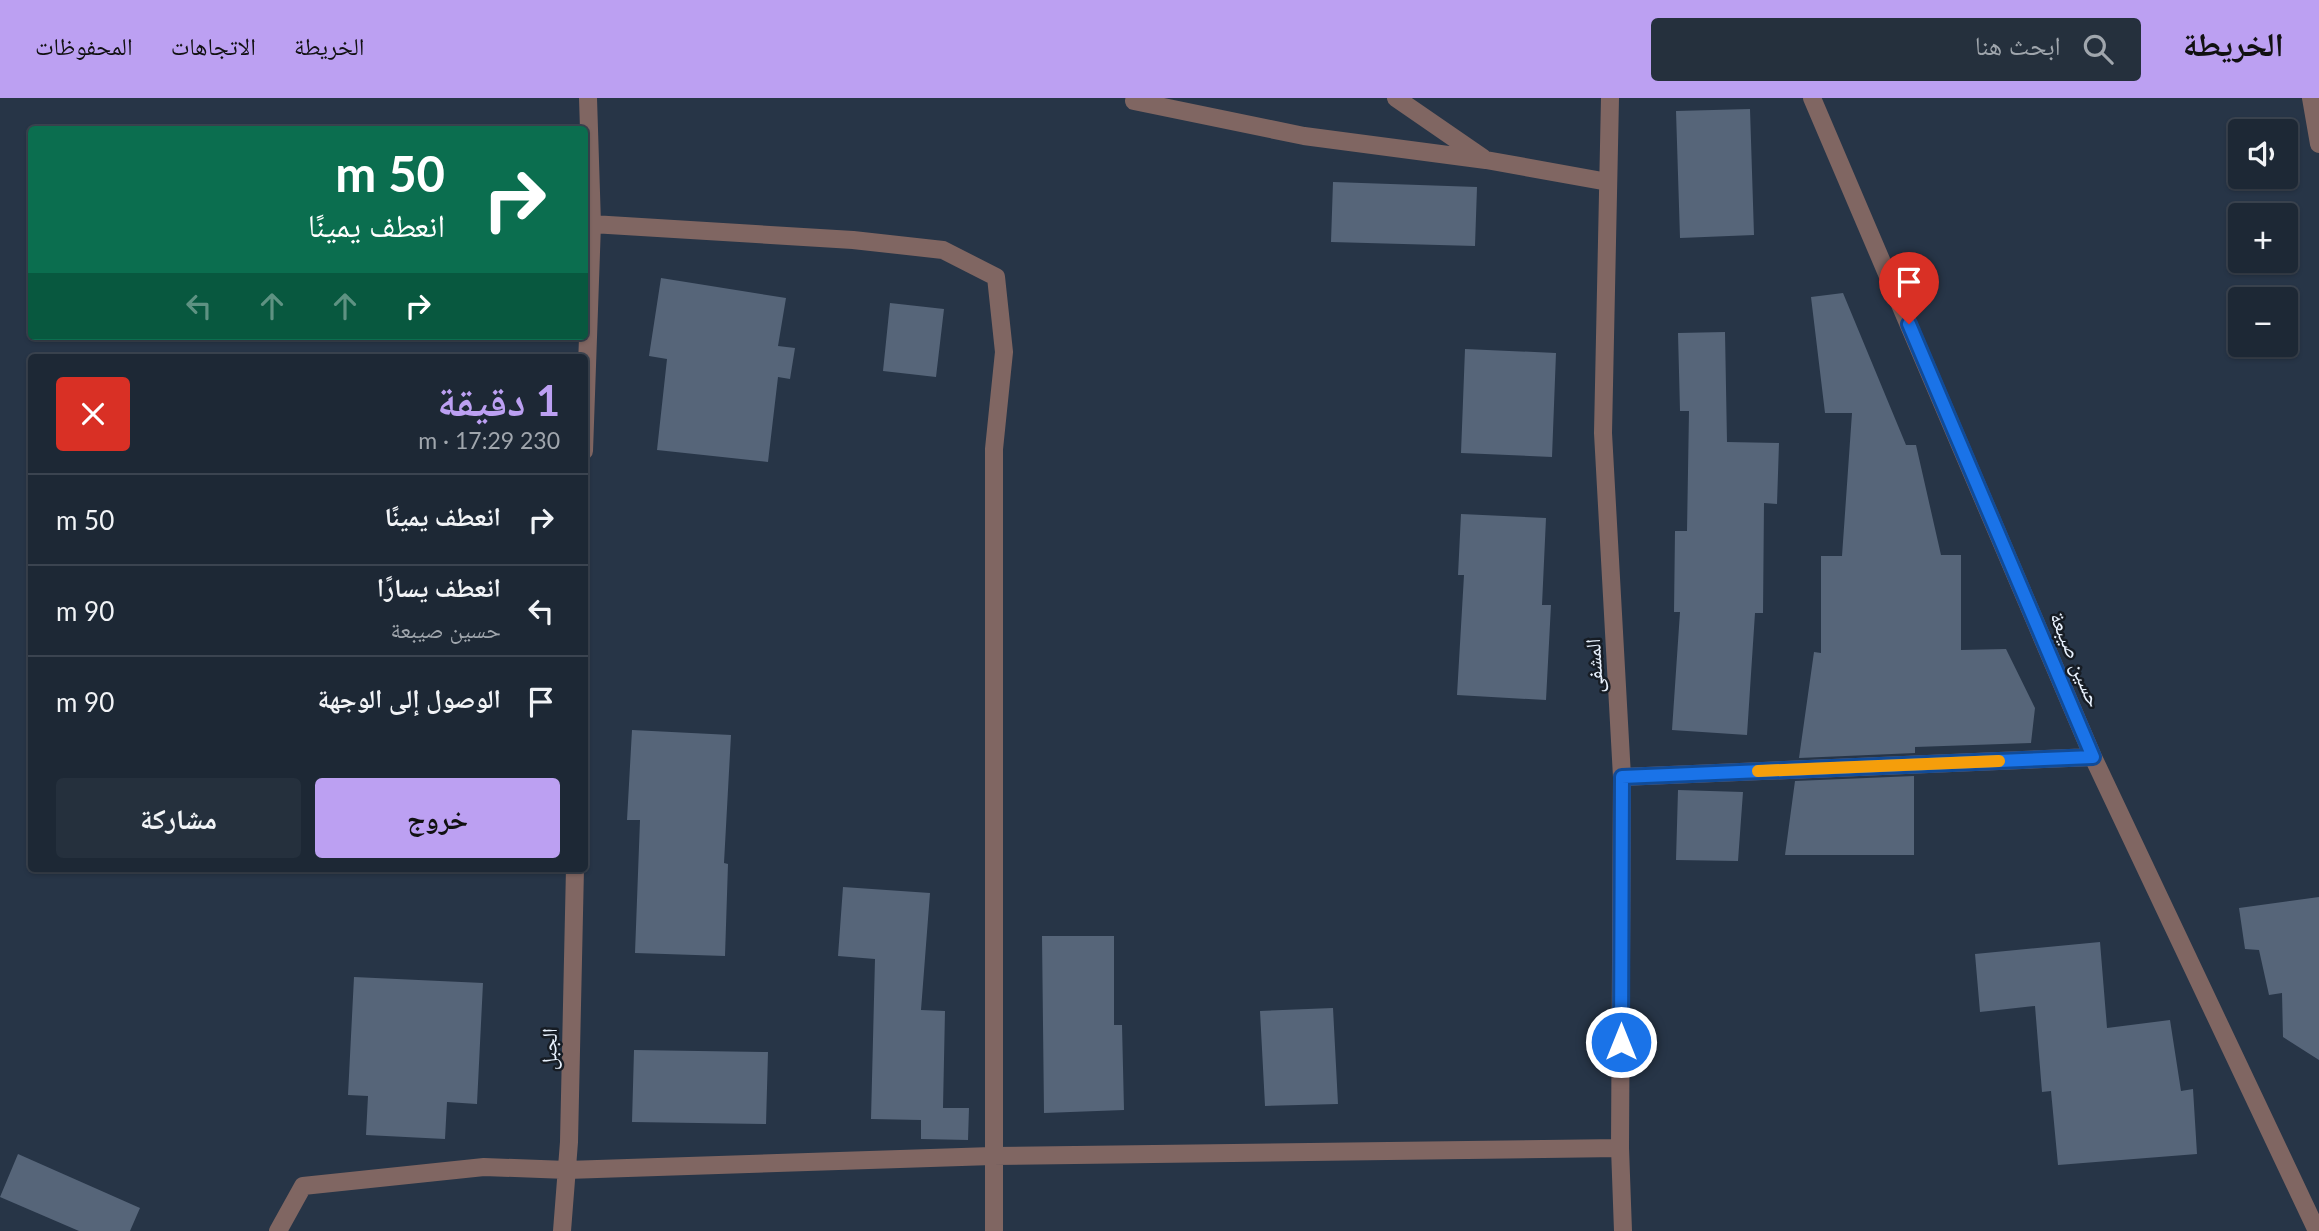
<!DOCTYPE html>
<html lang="ar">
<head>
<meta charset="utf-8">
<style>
	:root { --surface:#1d2835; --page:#25303d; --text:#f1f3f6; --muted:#a0a6ad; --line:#3b4450; --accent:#bca0f2 }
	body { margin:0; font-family:Lato,"Noto Naskh Arabic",sans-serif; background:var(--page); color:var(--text); direction:rtl; height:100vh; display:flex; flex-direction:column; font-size:26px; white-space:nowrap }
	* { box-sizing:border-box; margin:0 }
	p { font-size:23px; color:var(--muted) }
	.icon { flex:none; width:38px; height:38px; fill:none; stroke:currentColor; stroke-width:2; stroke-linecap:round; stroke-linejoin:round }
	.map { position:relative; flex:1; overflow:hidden; direction:ltr }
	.drawer { position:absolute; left:28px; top:256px; width:560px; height:518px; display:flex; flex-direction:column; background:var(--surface); border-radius:7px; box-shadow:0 2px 5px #0004,0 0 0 2px var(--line); direction:rtl }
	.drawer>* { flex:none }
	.guide { position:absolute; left:28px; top:28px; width:560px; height:214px; border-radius:7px; box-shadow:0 2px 5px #0004,0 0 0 2px var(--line); direction:rtl; background:#0b6e4f; color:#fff; overflow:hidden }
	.buttons { position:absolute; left:2228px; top:21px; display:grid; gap:14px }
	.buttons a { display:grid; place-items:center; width:70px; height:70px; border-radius:7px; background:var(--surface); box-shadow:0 2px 5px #0004,0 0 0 2px var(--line); font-size:35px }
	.pin { position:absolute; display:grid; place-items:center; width:60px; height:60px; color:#fff; margin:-72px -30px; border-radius:50% 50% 50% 0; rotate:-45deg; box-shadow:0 0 7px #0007 }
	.pin .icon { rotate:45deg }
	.me { position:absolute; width:77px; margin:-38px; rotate:0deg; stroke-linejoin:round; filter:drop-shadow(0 0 5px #0008) }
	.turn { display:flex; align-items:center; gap:24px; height:147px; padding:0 28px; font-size:32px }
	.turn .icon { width:91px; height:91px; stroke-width:2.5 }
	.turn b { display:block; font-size:49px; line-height:60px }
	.lanes { display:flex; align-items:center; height:66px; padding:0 28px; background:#0003; justify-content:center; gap:35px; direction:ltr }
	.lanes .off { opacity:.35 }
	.round { display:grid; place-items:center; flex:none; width:74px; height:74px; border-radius:7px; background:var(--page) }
	.overview { display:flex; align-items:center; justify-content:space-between; height:119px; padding:0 28px }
	h1 { font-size:42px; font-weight:700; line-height:52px; color:var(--accent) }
	.primary-button { display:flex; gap:14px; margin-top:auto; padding:14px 28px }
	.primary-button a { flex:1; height:80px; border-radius:7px; background:var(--accent); color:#111; font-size:28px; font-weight:700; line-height:80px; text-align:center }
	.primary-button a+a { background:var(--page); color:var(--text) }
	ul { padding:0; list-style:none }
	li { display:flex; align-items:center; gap:21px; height:91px; padding:0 28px; border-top:2px solid var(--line) }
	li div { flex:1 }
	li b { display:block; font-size:26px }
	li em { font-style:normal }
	header { display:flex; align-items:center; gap:42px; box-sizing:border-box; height:98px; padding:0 35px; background:var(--accent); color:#111 }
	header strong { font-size:33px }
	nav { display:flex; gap:38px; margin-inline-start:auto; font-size:24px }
	.search { width:490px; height:63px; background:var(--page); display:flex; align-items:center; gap:18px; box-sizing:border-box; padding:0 24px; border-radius:7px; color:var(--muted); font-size:26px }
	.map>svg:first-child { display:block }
	.building { fill:#566579 }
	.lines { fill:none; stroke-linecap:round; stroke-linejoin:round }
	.minor { stroke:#806662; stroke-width:18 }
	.route-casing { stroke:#114b97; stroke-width:18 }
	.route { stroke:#1a73e8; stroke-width:12 }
	.slow { stroke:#f59e0b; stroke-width:12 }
	.labels { text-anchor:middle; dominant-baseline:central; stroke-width:5; stroke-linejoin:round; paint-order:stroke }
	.street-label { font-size:21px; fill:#e9f2fe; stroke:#161c24 }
</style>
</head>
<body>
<header>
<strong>الخريطة</strong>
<div class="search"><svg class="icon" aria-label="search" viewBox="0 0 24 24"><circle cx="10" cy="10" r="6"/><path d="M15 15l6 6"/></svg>ابحث هنا</div>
<nav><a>الخريطة</a><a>الاتجاهات</a><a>المحفوظات</a></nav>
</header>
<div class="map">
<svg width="2319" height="1133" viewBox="0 0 2319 1133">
	<rect width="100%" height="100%" fill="#273547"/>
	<!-- building -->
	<path class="building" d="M1750,11L1754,137L1680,140L1676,13Z
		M1333,84L1477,89L1475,148L1331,144Z
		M661,180L786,200L778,248L795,250L790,281L778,279L768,364L657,352L667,261L649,258Z
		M1843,195L1906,347H1916L1941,457H1961V552L2006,551L2035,610L2031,645L1915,649V655L1799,660L1814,554L1821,555V458H1842L1852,315H1825L1811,199Z
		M890,205L944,211L936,279L883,273Z
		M1725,234L1727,344L1779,345L1777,406L1764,405L1763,515H1755L1747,637L1672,632L1680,514H1674L1675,433H1687L1689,313H1680L1678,235Z
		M1465,251L1556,255L1552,359L1461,355Z
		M1461,416L1546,420L1542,507H1551L1546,602L1457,597L1464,477H1458Z
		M632,632L731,637L724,765L728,766L725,858L635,855L640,722H627Z
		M1914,678V757H1785L1795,683Z
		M1678,692L1743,694L1738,763L1676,762Z
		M843,789L930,795L921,912L945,913L943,1010H969L968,1042L921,1041V1022L871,1021L875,861L838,858Z
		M2319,799V962L2283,939L2282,895L2269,897L2259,852L2245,851L2239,810Z
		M1042,838H1114V927H1122L1124,1012L1044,1015Z
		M2100,844L2107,930L2170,922L2181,993L2193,991L2197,1056L2058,1067L2051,993L2042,994L2035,908L1980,914L1975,856Z
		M354,879L483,885L477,1006L447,1004L445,1041L366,1037L368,998L348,997Z
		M1333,910L1338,1006L1265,1008L1260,913Z
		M634,952L768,954L766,1026L632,1024Z
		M18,1056L140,1110L130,1133H79L0,1099Z"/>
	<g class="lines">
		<!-- minor -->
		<path class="minor" d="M1396,0L1483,60
			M1610,0L1603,335L1622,679L1620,1050L1623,1133
			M1812,0L2093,659L2317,1133
			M2311,0L2319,46
			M1134,3L1304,38L1486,62L1608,84
			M592,126L853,142L943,152L996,179L1004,254L994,351V1133
			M584,353L592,126L588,0
			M1622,679L2093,659
			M278,1133L303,1088L484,1069L567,1072L992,1058L1620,1050
			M562,1133L569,1044L575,770"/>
	</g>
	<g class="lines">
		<!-- route casing -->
		<g class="route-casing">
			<path id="route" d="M1621,944L1622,679L2093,659L1909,226"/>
		</g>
		<!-- route -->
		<use href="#route" class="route"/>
		<!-- slow -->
		<path class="slow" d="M1758,673L1999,663"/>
	</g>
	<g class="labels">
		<!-- street labels -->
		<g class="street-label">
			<text transform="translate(2077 561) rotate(67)">حسين صيبعة</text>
			<text transform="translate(1593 568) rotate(-93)">المشفى</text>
			<text transform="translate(548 951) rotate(-89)">الجبل</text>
		</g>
	</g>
</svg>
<div class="buttons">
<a><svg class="icon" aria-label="sound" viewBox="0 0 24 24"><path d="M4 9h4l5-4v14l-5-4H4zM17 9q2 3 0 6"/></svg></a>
<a>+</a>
<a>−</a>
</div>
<div class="pin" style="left:1909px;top:226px;background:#d93025"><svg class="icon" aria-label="arrive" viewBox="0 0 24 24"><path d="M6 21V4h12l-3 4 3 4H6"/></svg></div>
<svg class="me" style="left:1621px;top:944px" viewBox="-20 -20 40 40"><circle r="17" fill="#1a73e8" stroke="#fff" stroke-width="3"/><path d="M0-11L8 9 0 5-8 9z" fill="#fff"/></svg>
<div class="guide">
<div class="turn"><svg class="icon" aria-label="right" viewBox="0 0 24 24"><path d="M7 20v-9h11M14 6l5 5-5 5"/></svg><div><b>50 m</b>انعطف يمينًا</div></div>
<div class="lanes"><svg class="icon off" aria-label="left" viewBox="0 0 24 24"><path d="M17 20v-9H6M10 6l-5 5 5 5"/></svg><svg class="icon off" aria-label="ahead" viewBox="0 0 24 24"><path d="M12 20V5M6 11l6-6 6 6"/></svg><svg class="icon off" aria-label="ahead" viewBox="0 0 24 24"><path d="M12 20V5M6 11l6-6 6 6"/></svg><svg class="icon" aria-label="right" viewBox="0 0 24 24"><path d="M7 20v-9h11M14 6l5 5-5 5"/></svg></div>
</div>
<section class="drawer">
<div class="overview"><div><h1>1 دقيقة</h1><p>230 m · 17:29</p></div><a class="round" style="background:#d93025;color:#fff"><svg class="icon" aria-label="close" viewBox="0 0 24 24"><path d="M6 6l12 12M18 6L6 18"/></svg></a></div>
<ul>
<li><svg class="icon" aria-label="right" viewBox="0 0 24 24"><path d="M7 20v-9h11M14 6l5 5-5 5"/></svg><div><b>انعطف يمينًا</b></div><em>50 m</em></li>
<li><svg class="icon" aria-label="left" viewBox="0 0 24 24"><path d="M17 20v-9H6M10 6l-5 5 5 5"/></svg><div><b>انعطف يسارًا</b><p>حسين صيبعة</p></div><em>90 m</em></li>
<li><svg class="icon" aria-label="arrive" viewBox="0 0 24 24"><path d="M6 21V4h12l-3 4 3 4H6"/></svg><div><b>الوصول إلى الوجهة</b></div><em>90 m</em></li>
</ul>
<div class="primary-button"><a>خروج</a><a>مشاركة</a></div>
</section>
</div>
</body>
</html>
